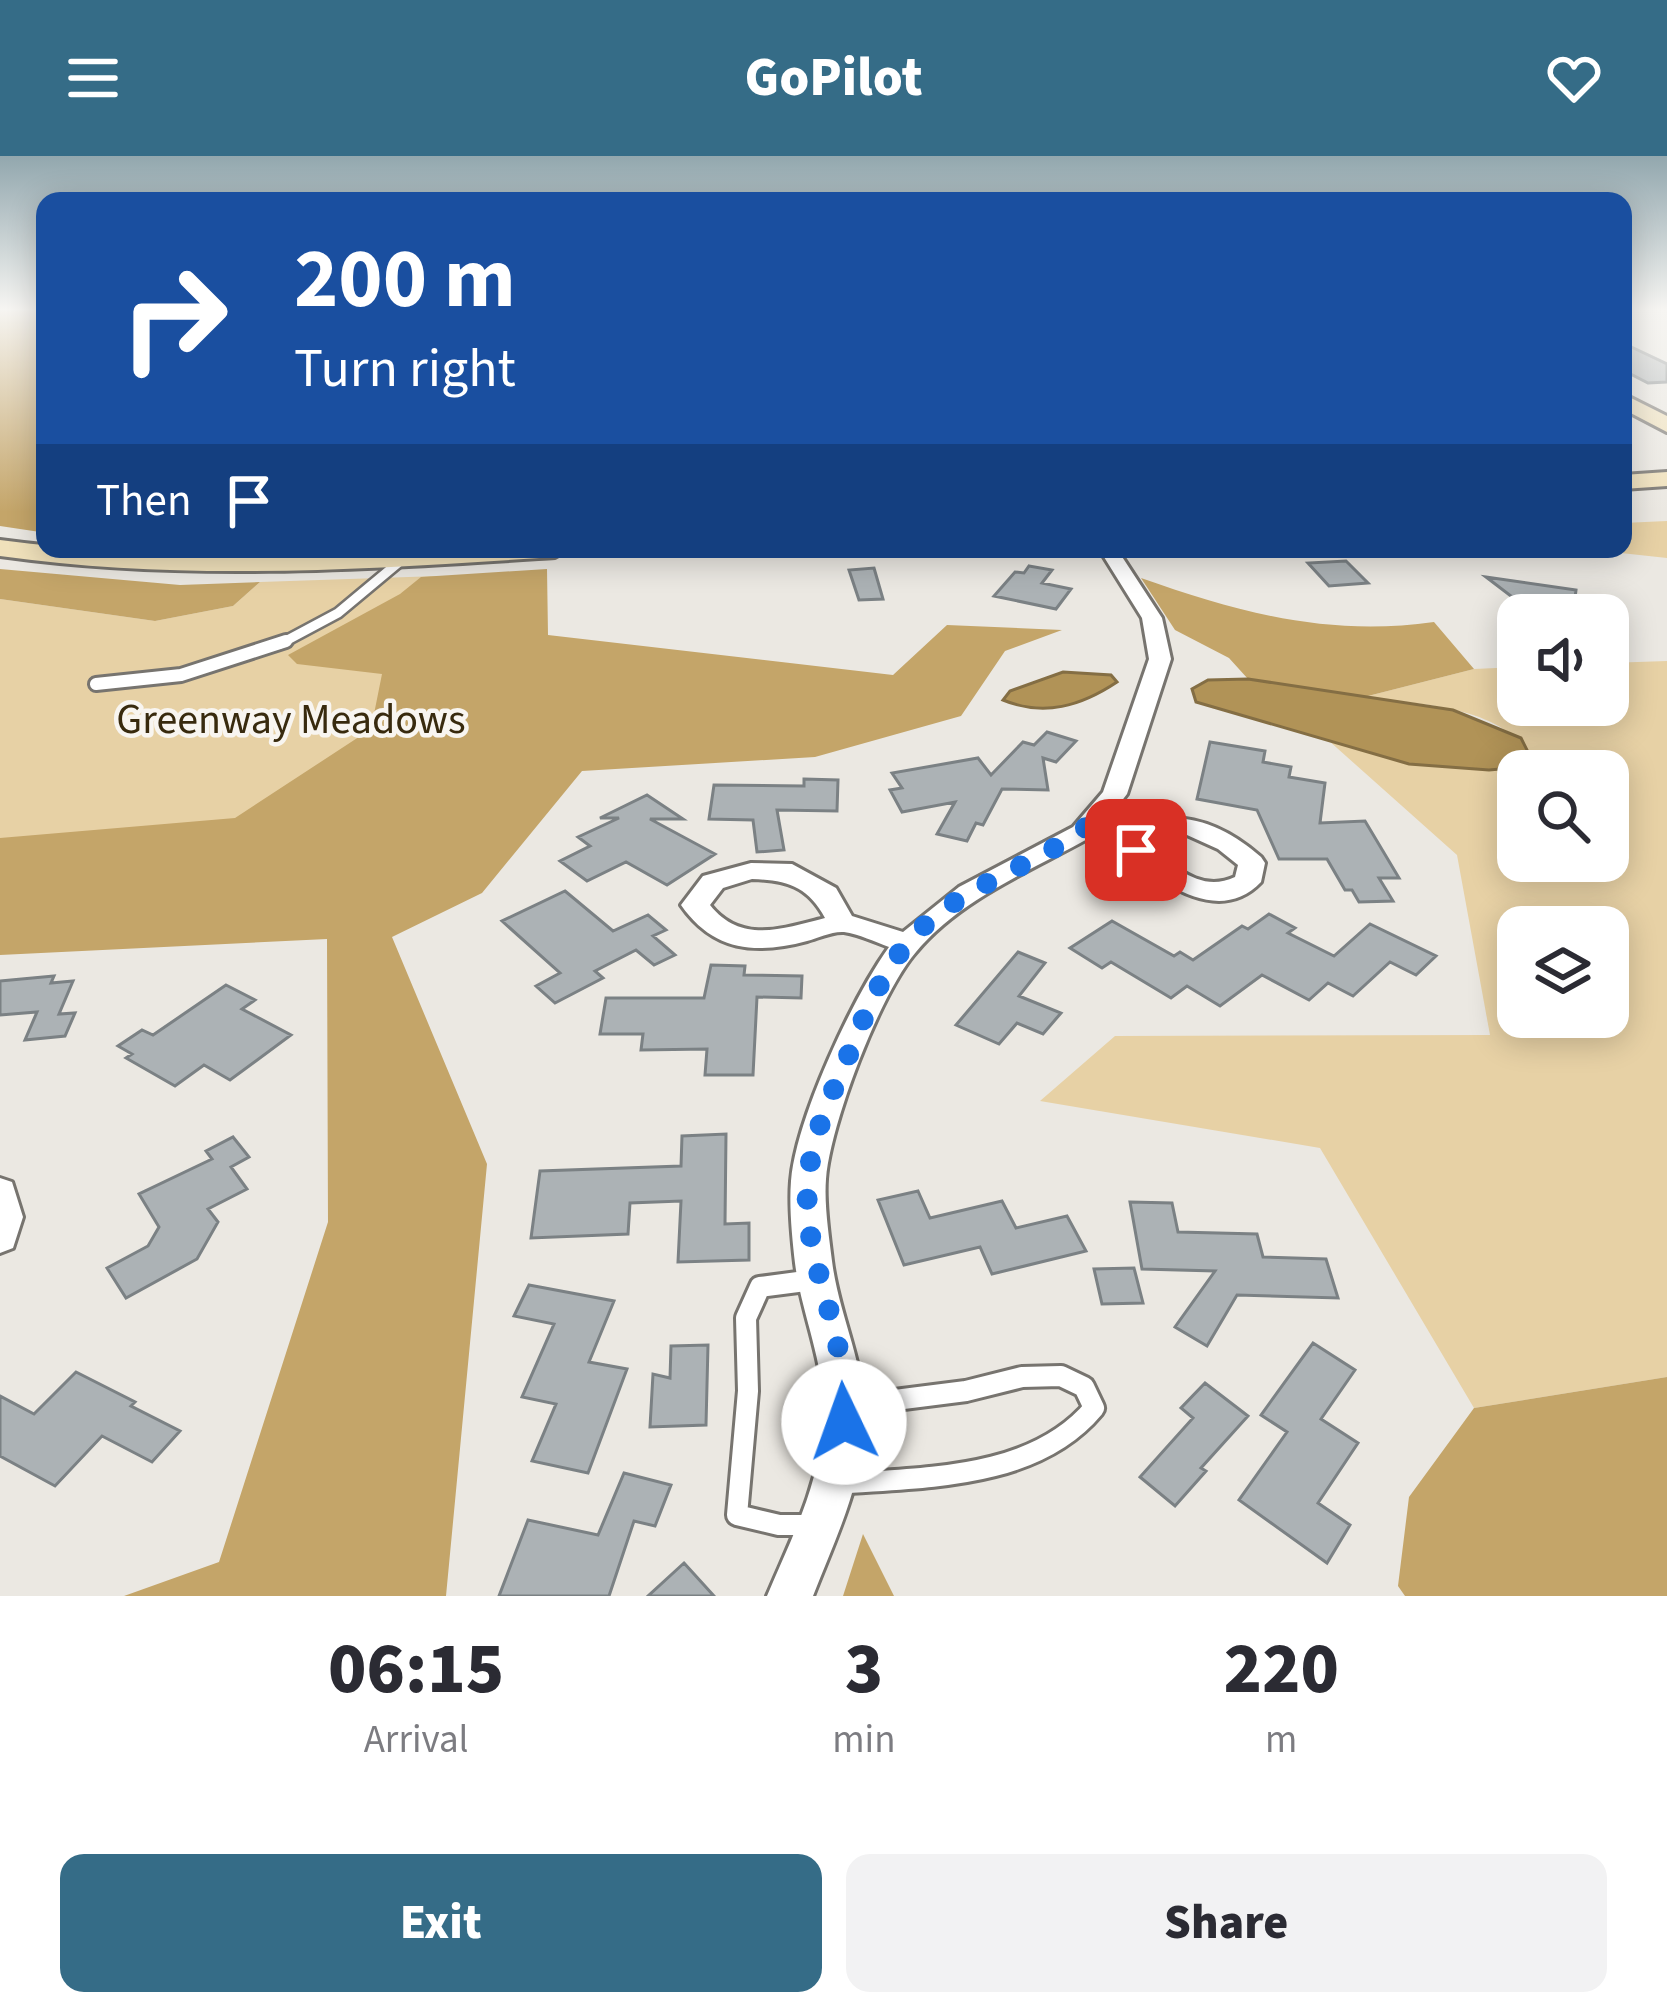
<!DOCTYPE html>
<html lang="en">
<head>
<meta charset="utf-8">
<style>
	:root { --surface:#fff; --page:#f2f2f3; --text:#2b2b33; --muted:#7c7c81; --accent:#356c87 }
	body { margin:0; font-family:"Source Sans 3",sans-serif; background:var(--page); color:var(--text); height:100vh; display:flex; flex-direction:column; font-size:45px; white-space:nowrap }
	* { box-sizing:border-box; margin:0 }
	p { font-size:39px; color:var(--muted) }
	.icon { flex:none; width:66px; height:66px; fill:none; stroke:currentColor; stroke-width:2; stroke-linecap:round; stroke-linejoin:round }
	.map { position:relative; height:1440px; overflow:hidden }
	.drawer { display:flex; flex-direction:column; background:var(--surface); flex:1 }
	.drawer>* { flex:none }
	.top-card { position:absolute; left:36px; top:36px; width:1596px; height:366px; border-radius:24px; box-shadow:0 6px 30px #0003; background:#1a4fa0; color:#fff; overflow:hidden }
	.controls { position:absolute; left:1497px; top:438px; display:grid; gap:24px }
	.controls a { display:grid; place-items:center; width:132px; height:132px; border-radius:24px; background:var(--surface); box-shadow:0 6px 30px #0003; font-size:60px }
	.pin { position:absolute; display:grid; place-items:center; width:102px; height:102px; color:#fff; margin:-51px; border-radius:24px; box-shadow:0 6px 18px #0006 }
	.me { position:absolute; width:132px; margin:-66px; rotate:357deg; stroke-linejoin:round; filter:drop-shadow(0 0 9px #0008) }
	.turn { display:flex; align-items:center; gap:42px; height:252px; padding:0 60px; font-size:54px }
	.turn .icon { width:156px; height:156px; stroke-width:2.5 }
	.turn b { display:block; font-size:84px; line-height:102px }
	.then { display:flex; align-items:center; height:114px; padding:0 60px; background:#0003; gap:24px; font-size:45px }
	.eta { display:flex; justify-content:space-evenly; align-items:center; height:204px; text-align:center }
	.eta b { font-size:72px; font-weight:800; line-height:84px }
	.action { display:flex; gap:24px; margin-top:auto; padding:24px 60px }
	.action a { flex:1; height:138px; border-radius:24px; background:var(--accent); color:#fff; font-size:48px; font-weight:800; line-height:138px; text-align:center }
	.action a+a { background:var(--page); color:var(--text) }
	header { display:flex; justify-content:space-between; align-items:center; height:156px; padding:0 60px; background:var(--accent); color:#fff; font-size:54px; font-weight:800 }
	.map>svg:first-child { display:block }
	.green { fill:#e7d1a5; fill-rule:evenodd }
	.forest { fill:#c4a569 }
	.water { fill:#b19357; stroke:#846e44; stroke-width:3 }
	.building { fill:#acb2b5; stroke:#7b8184; stroke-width:3 }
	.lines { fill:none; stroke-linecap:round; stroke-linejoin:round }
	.lane-far2-casing { stroke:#77746f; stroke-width:14 }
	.lane-far1-casing { stroke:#77746f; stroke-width:18 }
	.lane-casing { stroke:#77746f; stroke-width:26 }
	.street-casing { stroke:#77746f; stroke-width:6 }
	.secondary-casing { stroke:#77746f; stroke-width:6 }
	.lane-far2 { stroke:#fff; stroke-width:9 }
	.lane-far1 { stroke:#fff; stroke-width:12 }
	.lane { stroke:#fff; stroke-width:20 }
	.street { fill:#fff; fill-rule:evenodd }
	.secondary { fill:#f0e1bb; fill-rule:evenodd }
	.route { stroke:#1a73e8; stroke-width:21; stroke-dasharray:0 37.8 }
	.labels { text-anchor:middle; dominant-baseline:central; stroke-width:9; stroke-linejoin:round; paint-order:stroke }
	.park-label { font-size:42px; fill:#382a0e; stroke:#f8f5f0 }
</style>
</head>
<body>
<header><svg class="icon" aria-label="menu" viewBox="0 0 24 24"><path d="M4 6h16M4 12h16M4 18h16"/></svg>GoPilot<svg class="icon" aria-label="heart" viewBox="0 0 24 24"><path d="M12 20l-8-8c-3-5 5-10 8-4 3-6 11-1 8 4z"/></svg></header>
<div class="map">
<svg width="1667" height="1440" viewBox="0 0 1667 1440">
	<rect width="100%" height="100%" fill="#ebe8e2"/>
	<!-- green -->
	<path class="green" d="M1667,365V402L1584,393H1623V367Z
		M438,420L402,685L0,701V443L155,465L233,450L260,426Z
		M1667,505V1221L1474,1252L1320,992L1040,945L1115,880L1490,879L1457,699L1328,584L1409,608L1534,610C1511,549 1421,549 1364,541L1474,513L1518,511V549H1608V507ZM1518,615H1608V705H1518ZM1518,771H1608V861H1518Z"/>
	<!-- forest -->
	<path class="forest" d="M0,154H45V383L40,376L0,370Z
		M0,413L180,429L260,426L233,450L155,465L0,443Z
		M547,413L548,479L893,519L947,469L1062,474L1005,495L961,560L815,601L582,615L482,737L392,781L487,1008L446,1440H124L219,1406L328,1066L327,783L0,799V682L235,662L371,573L382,518L297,508L288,499L400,438L421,421Z
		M1141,422C1240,457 1329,481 1434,466L1474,513L1364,541L1248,523L1229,502L1175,474Z
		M1667,1221V1440H1405L1398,1430L1409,1341L1474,1252Z
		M863,1378L894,1440H843Z"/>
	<!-- water -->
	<path class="water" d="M1063,516L1111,519L1117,526C1081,550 1044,561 1003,544L1010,535Z
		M1248,523L1453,554L1521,582L1535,610L1489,614L1409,608L1196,546L1192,533L1208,524Z"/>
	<!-- building -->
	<path class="building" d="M1623,187L1667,208V226L1648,227L1623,214Z
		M1346,405L1368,427L1329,430L1308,407Z
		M1029,410L1052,414L1042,427L1071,433L1056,453L994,440L1015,416L1024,417Z
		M874,412L883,443L859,444L849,414Z
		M1486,421L1576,434L1575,442L1520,447Z
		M1047,576L1076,585L1056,606L1043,602L1048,634L1002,633L983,669L976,667L967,685L937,678L955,646L902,656L890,634L902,632L892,617L978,602L991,619L1023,586L1034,589Z
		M1210,586L1265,595L1263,606L1291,611L1289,621L1325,627L1320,667L1365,665L1399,722H1379L1393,745L1359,746L1352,734H1345L1327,703H1279L1257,654L1197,643Z
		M804,623L838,624L837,655L777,654L784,694L757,696L753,664L709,663L714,629L804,630Z
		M647,639L683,663H650L715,698L667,729L626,706L587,725L560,705L590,690L578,681L619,662H600Z
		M565,735L613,775L648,759L666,774L653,780L675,799L654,809L636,794L595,815L603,822L555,847L536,830L560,817L502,765Z
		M1269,758L1295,772L1288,777L1334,800L1370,768L1436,800L1416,819L1390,806L1353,840L1328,827L1309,844L1262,819L1220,850L1187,830L1171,842L1111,806L1102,812L1070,792L1112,765L1174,800L1180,796L1193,804L1242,770L1248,773Z
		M1018,796L1045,807L1019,840L1061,857L1043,878L1017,867L999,888L956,869Z
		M711,809L745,810L744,819L802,820L801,842L757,841L753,919H705L707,893L641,894L643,878H600L606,842H704Z
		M54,820L51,827L73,825L59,858L75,857L65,880L25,884L37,856L0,859V825Z
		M226,829L255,844L242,853L291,879L230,924L204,909L175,930L126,902L132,898L118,890L142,874L153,879Z
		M726,978L725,1068L749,1067V1104L678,1106L681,1045L630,1047L628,1078L531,1082L540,1015L681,1010L682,980Z
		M233,981L249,1001L231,1011L247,1033L208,1053L218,1066L197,1103L126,1142L107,1112L148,1090L159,1071L139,1038L212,1003L206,995Z
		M918,1035L930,1062L1002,1045L1016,1072L1067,1060L1086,1095L992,1118L980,1091L904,1109L878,1044Z
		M1130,1046L1172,1047L1178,1076L1257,1078L1263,1101L1326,1103L1338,1142L1237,1139L1207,1190L1175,1171L1215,1115L1142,1113Z
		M1134,1112L1143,1147L1102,1148L1094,1113Z
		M529,1129L614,1145L589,1206L627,1213L588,1317L532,1305L556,1248L522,1241L554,1168L514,1160Z
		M1313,1187L1355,1214L1321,1263L1358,1287L1318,1347L1350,1369L1327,1407L1239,1344L1287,1276L1261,1259Z
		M708,1189L706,1269L650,1271L653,1218L670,1222L671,1190Z
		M76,1216L135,1246L131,1250L180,1275L152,1306L102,1280L55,1330L0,1300V1240L34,1258Z
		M1205,1227L1248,1260L1201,1312L1206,1315L1175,1350L1140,1321L1193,1262L1181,1252Z
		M624,1317L671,1329L655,1370L634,1365L609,1440H499L528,1364L598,1379Z
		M684,1407L714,1440H648Z"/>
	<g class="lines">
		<!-- lane-far2 casing -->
		<g class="lane-far2-casing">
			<path id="lane-far2" d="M280,488L338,457L404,402"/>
		</g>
		<!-- lane-far1 casing -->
		<g class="lane-far1-casing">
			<path id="lane-far1" d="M96,528L181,519L286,485"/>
		</g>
		<!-- lane casing -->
		<g class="lane-casing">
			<path id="lane" d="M838,1328C924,1321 1034,1324 1094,1252L1084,1231L1061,1220L1022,1221L966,1235L848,1250
				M812,1369H779L737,1359L748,1235L746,1162L760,1131L813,1124"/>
		</g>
		<!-- street casing -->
		<g class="street-casing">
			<path id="street" d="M1099,393H1117L1162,462L1171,503L1127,638L1114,655C1143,666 1142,663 1171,662C1206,662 1236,679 1261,701L1265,707L1261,726C1219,770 1163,727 1127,700L1123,694L1128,679L1102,668L1091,681C1032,714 960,743 916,796C880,837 830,969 826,1023C824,1049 829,1080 832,1105C839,1161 866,1209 864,1266C863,1328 835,1383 813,1440H767C791,1383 819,1330 823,1268C827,1210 802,1162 795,1107C792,1081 789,1050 791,1025C796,963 853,841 889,791C875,786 859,778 844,776C832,775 818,782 807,785C755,799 713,795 681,749L703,720L751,707L792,708L836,732L852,760L903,776L959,731L1073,671L1103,636L1149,503L1142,462ZM1187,679L1218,693L1238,709L1235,721C1201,737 1176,711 1150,692L1153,680ZM752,723C786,724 808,730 825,762C782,773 741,788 710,749L723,732Z
				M0,1022L12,1026L23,1061L13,1092L0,1097Z"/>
		</g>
		<!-- secondary casing -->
		<g class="secondary-casing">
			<path id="secondary" d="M1623,238L1667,260V276L1623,253Z
				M1667,316V330L1623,333V319Z
				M0,384C185,409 378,393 569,393L555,401C369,413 186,426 0,400Z"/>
		</g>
		<!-- lane-far2 -->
		<use href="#lane-far2" class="lane-far2"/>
		<!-- lane-far1 -->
		<use href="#lane-far1" class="lane-far1"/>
		<!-- lane -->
		<use href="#lane" class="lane"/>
		<!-- street -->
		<use href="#street" class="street"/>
		<!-- secondary -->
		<use href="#secondary" class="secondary"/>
	</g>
	<!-- sky -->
	<linearGradient id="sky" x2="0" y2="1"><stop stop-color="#92a7ae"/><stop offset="0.43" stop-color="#f6f5f2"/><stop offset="1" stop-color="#f6f5f2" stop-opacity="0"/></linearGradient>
	<rect width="1667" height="356" fill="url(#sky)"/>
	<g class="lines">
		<!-- route -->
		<path class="route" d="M844,1266C842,1245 843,1223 840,1202C830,1142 802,1087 808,1024C812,975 836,930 854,886C874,836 894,792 938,758C989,719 1053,702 1101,659L1142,675L1136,694"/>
	</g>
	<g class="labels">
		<!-- park labels -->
		<g class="park-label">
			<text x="291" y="564">Greenway Meadows</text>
		</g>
	</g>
</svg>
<div class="controls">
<a><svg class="icon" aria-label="sound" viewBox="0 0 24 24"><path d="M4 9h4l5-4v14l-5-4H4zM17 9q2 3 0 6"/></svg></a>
<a><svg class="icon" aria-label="search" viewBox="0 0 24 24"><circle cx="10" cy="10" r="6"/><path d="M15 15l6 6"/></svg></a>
<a><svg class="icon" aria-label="layers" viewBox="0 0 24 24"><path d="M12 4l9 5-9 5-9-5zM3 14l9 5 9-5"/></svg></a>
</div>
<div class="pin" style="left:1136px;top:694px;background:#d93025"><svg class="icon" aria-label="arrive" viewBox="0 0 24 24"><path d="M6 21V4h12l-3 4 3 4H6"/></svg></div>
<svg class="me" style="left:844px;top:1266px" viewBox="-20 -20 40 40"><circle r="19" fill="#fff"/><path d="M0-13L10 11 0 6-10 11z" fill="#1a73e8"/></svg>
<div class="top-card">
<div class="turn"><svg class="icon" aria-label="right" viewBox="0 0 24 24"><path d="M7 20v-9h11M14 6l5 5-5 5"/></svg><div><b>200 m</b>Turn right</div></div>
<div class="then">Then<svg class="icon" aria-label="arrive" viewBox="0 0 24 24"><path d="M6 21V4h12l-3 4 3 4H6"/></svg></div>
</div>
</div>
<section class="drawer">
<div class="eta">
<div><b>06:15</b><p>Arrival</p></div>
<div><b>3</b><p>min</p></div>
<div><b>220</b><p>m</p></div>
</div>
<div class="action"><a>Exit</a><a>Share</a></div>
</section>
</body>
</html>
